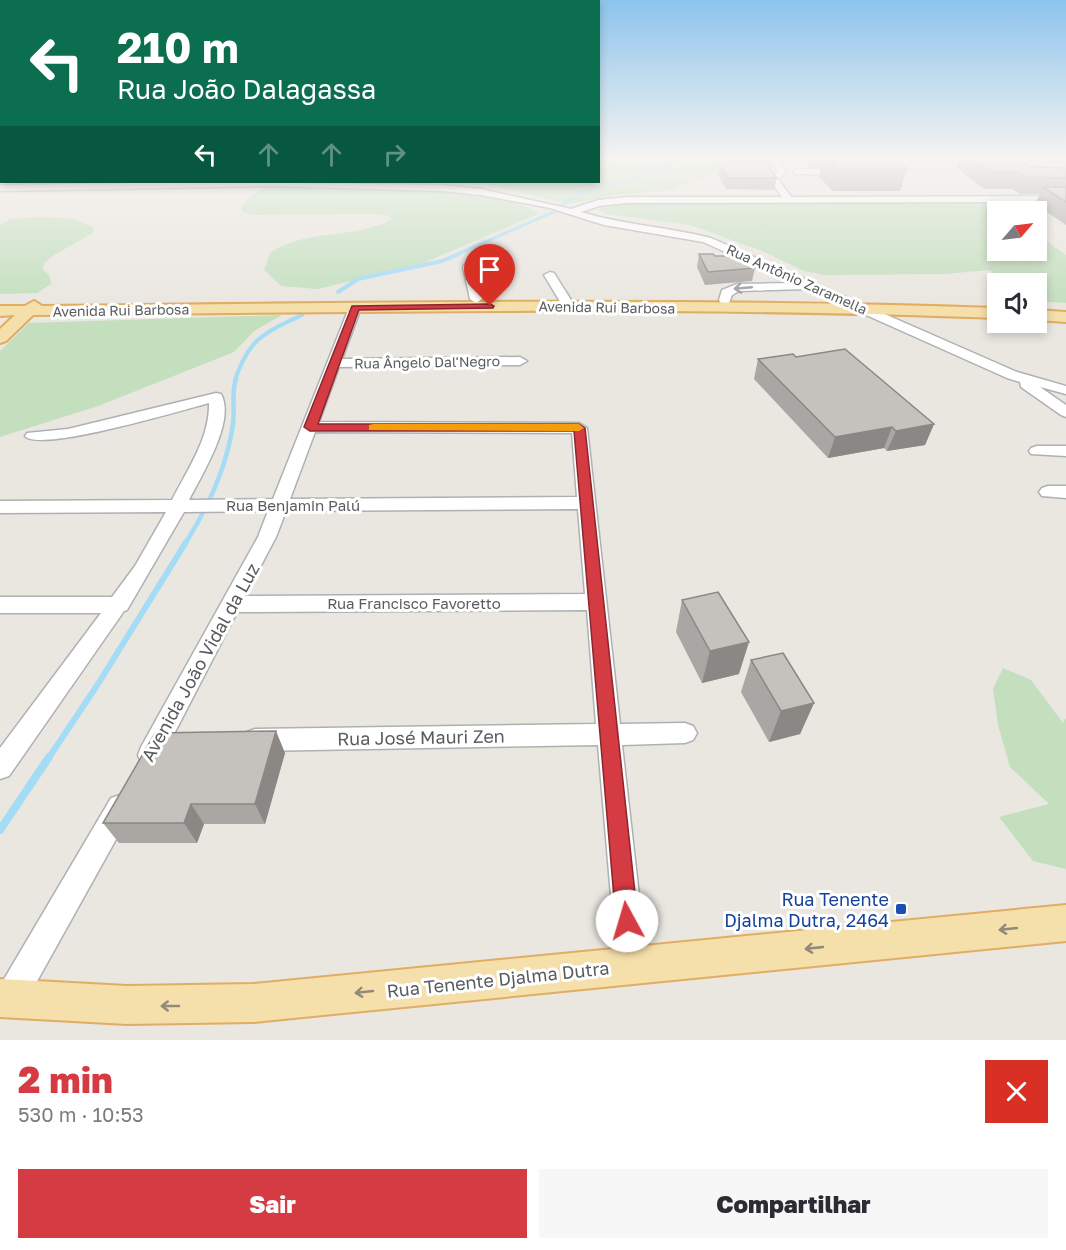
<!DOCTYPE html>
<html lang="pt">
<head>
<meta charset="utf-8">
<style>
	:root { --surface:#fff; --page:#f7f7f7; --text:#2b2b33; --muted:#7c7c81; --accent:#d53b43 }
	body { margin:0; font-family:"Golos Text",sans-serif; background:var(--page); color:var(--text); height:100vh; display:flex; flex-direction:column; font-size:22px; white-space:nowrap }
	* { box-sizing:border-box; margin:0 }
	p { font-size:20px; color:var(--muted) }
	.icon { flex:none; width:33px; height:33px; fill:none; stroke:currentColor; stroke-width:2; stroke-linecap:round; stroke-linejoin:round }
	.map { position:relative; height:1040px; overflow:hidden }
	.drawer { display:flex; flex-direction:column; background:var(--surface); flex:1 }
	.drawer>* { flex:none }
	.guide { position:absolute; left:0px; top:0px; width:600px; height:183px; box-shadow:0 3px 9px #0003; background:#0b6e4f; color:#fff; overflow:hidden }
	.needle { width:39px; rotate:62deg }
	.fabs { position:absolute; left:987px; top:201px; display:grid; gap:12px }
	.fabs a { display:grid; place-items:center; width:60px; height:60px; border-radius:0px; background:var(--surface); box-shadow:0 3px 9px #0003; font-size:30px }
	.pin { position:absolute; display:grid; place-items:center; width:51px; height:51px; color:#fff; margin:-62px -26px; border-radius:50% 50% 50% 0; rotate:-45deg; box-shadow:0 0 6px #0007 }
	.pin .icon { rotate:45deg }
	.me { position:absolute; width:66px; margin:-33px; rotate:354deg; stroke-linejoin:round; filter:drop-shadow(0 0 4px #0008) }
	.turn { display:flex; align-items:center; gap:21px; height:126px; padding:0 18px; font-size:27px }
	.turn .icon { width:78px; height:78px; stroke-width:2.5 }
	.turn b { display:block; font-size:42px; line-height:51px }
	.lanes { display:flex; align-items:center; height:57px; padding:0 18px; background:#0003; justify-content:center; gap:30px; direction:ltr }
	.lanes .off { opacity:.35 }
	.round { display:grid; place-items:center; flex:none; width:63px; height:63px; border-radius:0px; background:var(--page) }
	.head { display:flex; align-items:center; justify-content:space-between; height:102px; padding:0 18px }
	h1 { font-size:36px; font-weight:800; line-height:45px; color:var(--accent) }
	.action { display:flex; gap:12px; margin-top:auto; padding:12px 18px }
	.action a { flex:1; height:69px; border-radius:0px; background:var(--accent); color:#fff; font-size:24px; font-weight:800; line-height:69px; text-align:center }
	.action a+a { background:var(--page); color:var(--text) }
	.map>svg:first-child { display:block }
	.green { fill:#c3dfbe }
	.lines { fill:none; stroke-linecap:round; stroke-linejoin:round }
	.stream-far4 { stroke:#a5dcf5; stroke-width:3 }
	.stream-far3 { stroke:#a5dcf5; stroke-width:4 }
	.stream-far2 { stroke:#a5dcf5; stroke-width:4.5 }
	.stream-far1 { stroke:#a5dcf5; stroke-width:6 }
	.stream { stroke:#a5dcf5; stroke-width:8 }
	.minor-casing { stroke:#aeb1b4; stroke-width:3 }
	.major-casing { stroke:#e0ad62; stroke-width:4 }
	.minor { fill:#fff; fill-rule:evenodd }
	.major { fill:#f5dfaa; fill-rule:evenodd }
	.wall { fill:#a9a6a3 }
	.shaded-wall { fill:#8a8784 }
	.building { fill:#c5c1bd; stroke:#8a8784; stroke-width:1.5 }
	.oneway { stroke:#9b9d9f }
	.oneway2 { stroke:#908a79 }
	.route { fill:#d53b43; stroke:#8a262c; stroke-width:1.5 }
	.slow { fill:#f59e0b }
	.transit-dot { fill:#1a4fb4; stroke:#fff; stroke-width:2 }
	.labels { text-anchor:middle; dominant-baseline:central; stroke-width:6; stroke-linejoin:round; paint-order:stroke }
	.far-street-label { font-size:14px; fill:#595c5f; stroke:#fff }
	.street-label { font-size:15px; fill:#595c5f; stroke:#fff }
	.near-street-label { font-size:18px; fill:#595c5f; stroke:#fff }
	.near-transit-label { font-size:18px; fill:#164399; stroke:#fff; text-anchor:end }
</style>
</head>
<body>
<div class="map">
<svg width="1066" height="1040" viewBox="0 0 1066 1040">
	<rect width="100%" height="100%" fill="#eae6e0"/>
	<!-- green -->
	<path class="green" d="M599,159H760L761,164L710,175L672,190L613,195L575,203L555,201L488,185L385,182H598Z
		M985,159H1066V175Z
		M269,185C317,187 508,186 538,214L423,263L318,289L281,286L264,270L270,253C306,228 355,240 392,219L388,216L372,214L252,215L242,212L241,206C248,197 258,190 269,185Z
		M672,202L992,204L1003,211L998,212V250H1036L1037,234L1066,255V303L1037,301L1036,284L1005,283L990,270L944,274L824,275L804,271L762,251L690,225L606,214L597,209L624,204Z
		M43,217L74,219L93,227V233L54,255L44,263L43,270L50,276L51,284L37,293L0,294V225L11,219Z
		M282,315L254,331L234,352L98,406L0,437V351L29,323Z
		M1003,668L1031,680L1063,723L1066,718V869L1033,861L999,817L1049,804L1010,767L998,725L993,689Z"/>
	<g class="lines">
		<!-- stream-far4 -->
		<path class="stream-far4" d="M562,205L584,191L636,178L685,159
			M455,255L556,211"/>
		<!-- stream-far3 -->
		<path class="stream-far3" d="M338,292L358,279L442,261L459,254
			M235,380C249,338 264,333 302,315"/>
		<!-- stream-far2 -->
		<path class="stream-far2" d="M185,544C207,509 227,466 233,424C235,409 231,393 236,379"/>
		<!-- stream-far1 -->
		<path class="stream-far1" d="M48,759L98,684L186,542"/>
		<!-- stream -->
		<path class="stream" d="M0,830L49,757"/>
		<!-- minor casing -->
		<g class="minor-casing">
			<path id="minor" d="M769,159H777L786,172L778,179L791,197L1066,196V202L626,203L599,206L581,212C623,225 668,227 711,238L1017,372L1066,386V394L1040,387L1066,405V417L1061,415L1021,387L1020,382L1007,378L808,289L739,291L732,295L729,303H721L719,300L722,290L737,284L794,283L703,242L604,225L550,208L481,195L441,191L273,186L0,191V185L209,182L441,185L481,189L571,209L598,200L626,197H782L769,178L777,171Z
				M797,169H844L848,172L844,175L794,174V170Z
				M473,258L479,261L475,267L482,299L476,303L470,299L463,267L469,259Z
				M550,272L554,273L571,300L569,303H561L559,300L544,275Z
				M355,304L361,308L342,359L520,357L527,361L520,365L339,367L319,422L579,423L587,428L620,724L685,723L693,726L697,733L693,740L685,743L622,745L647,966L643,977L632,981L621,977L617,966L598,745L255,751L247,748L243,740L247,732L255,729L596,724L587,610L237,612L159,763L150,766L141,763L138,755L141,747L258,537L268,511L184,512L127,610L124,611L9,776L0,779V748L101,613H0V597H112L135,566L166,512L0,513V501L172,500C187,470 210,438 209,403C183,410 39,453 25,436L27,433L68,429L216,393L221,394C236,421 202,474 189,500L273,499L349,308ZM315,432L572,433L577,497L290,499ZM578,509L585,594L245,596L276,537L286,511Z
				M1037,446H1066V456L1031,454L1029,451L1031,448Z
				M1048,486H1066V498L1042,496L1039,492L1042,488Z
				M120,795L129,798L133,807L129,816L21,1010L10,1014L0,1010V986L111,798Z"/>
		</g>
		<!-- major casing -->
		<g class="major-casing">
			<path id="major" d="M34,301L42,306C360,303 679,297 998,308V318C676,306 355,312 33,315L6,341L0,343V329L15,315L0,316V306H25Z
				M1036,310L1066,312V322L1036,320Z
				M1066,905V941L253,1022L127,1024L0,1017V979L127,986L253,984Z"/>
		</g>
		<!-- minor -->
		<use href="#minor" class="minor"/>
		<!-- major -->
		<use href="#major" class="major"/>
	</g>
	<!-- wall -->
	<path class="wall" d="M807,159H895L907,169L900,191H833L819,177L821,167H810L806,163Z
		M960,159H1016L1029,167L1066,168V225L1035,204L1040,194H1020L1012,189H984L957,168Z
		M729,161L770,170L777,178L774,190L726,189L718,175L720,164H728Z
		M699,254L715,256L755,268L752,281L705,285L697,267Z
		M796,357L934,424L925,445L887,451L884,448L828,458L754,379L758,359Z
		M682,600L739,674L702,683L676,632Z
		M751,660L814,703L800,734L769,742L741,692Z
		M285,753L265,824H204L197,843H119L103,823Z"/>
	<!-- shaded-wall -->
	<path class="shaded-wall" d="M934,424L925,445L887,451L896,431Z
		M892,427L884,448L828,458L835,437Z
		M749,642L739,674L702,683L710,651Z
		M814,703L800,734L769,742L781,711Z
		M276,731L285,753L265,824L255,804Z
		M191,804L204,824L197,843L184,823Z"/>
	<!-- building -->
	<path class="building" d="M828,159H895L907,169H838Z
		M972,159H1016L1029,167L1066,168V178L1027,177L1019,172H991Z
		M729,161H770L772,163L769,168L777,178H728L720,164H730Z
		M1043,187H1066V202Z
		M699,254H713L715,256H748L755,268L708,272Z
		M845,349L934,424L896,431L892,427L835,437L758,359L793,354L796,357Z
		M718,592L749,642L710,651L682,600Z
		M783,653L814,703L781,711L751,660Z
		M276,731L255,804H191L184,823H103L155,733Z"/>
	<!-- one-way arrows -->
	<defs><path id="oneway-shaft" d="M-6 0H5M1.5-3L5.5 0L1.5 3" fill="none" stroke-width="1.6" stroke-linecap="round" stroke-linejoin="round" transform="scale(1.5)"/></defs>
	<use class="oneway" href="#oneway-shaft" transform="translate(743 288) rotate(175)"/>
	<g class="oneway2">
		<use href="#oneway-shaft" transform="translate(1008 929) rotate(174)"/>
		<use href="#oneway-shaft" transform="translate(814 948) rotate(174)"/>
		<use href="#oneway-shaft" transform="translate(364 992) rotate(174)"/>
		<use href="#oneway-shaft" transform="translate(170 1006) rotate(-180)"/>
	</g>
	<!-- sky -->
	<linearGradient id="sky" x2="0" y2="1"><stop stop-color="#8dc4ed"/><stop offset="0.52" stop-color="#f6f4f1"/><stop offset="1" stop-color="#f6f4f1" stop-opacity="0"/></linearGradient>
	<rect width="1066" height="305" fill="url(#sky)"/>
	<!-- route -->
	<path class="route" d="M490,304L494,306L493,308L359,310L318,424H579L585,428L638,921L635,928L627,932L619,928L616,921L574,431H310L304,427L352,306Z"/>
	<!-- slow -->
	<path class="slow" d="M373,424H579L584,428L579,431L369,430V425Z"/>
	<!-- markers -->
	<rect class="transit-dot" x="895" y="903" width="12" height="12" rx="3"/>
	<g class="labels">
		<!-- far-street labels -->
		<g class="far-street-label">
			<text transform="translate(797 279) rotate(24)">Rua Antônio Zaramella</text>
			<text transform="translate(607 307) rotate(1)">Avenida Rui Barbosa</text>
			<text transform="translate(121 310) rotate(-1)">Avenida Rui Barbosa</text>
			<text transform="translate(427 362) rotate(-1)">Rua Ângelo Dal'Negro</text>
		</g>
		<!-- street labels -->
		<g class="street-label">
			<text x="293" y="505">Rua Benjamin Palú</text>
			<text x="414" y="603">Rua Francisco Favoretto</text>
		</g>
		<!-- near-street labels -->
		<g class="near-street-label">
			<text transform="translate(200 662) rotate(-61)">Avenida João Vidal da Luz</text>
			<text transform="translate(421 737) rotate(-1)">Rua José Mauri Zen</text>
			<text transform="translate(498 979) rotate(-6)">Rua Tenente Djalma Dutra</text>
		</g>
		<!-- near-transit labels -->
		<g class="near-transit-label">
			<text x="889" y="899">Rua Tenente<tspan x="889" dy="21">Djalma Dutra, 2464</tspan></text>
		</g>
	</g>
</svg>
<div class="fabs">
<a><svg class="needle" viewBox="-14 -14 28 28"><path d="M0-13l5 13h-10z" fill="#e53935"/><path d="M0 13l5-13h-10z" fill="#7c7c81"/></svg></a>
<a><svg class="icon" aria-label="sound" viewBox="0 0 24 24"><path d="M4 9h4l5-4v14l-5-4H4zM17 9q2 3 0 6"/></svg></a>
</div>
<div class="pin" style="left:490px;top:306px;background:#d93025"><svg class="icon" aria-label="arrive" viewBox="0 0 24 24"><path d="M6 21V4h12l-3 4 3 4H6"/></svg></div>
<svg class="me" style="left:627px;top:921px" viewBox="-20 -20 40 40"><circle r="19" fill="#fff"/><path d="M0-13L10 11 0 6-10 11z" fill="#d53b43"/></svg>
<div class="guide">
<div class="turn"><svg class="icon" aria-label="left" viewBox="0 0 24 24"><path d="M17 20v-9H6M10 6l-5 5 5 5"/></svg><div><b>210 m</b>Rua João Dalagassa</div></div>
<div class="lanes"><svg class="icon" aria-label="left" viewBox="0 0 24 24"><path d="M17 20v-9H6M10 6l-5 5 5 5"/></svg><svg class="icon off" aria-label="ahead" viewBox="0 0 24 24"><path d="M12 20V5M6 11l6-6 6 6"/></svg><svg class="icon off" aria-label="ahead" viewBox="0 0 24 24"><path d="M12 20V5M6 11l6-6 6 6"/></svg><svg class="icon off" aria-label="right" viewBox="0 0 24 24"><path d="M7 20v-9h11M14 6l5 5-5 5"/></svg></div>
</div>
</div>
<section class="drawer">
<div class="head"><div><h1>2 min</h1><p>530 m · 10:53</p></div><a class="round" style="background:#d93025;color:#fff"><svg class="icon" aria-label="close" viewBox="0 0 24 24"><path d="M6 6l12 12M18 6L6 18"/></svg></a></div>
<div class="action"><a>Sair</a><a>Compartilhar</a></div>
</section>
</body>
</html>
